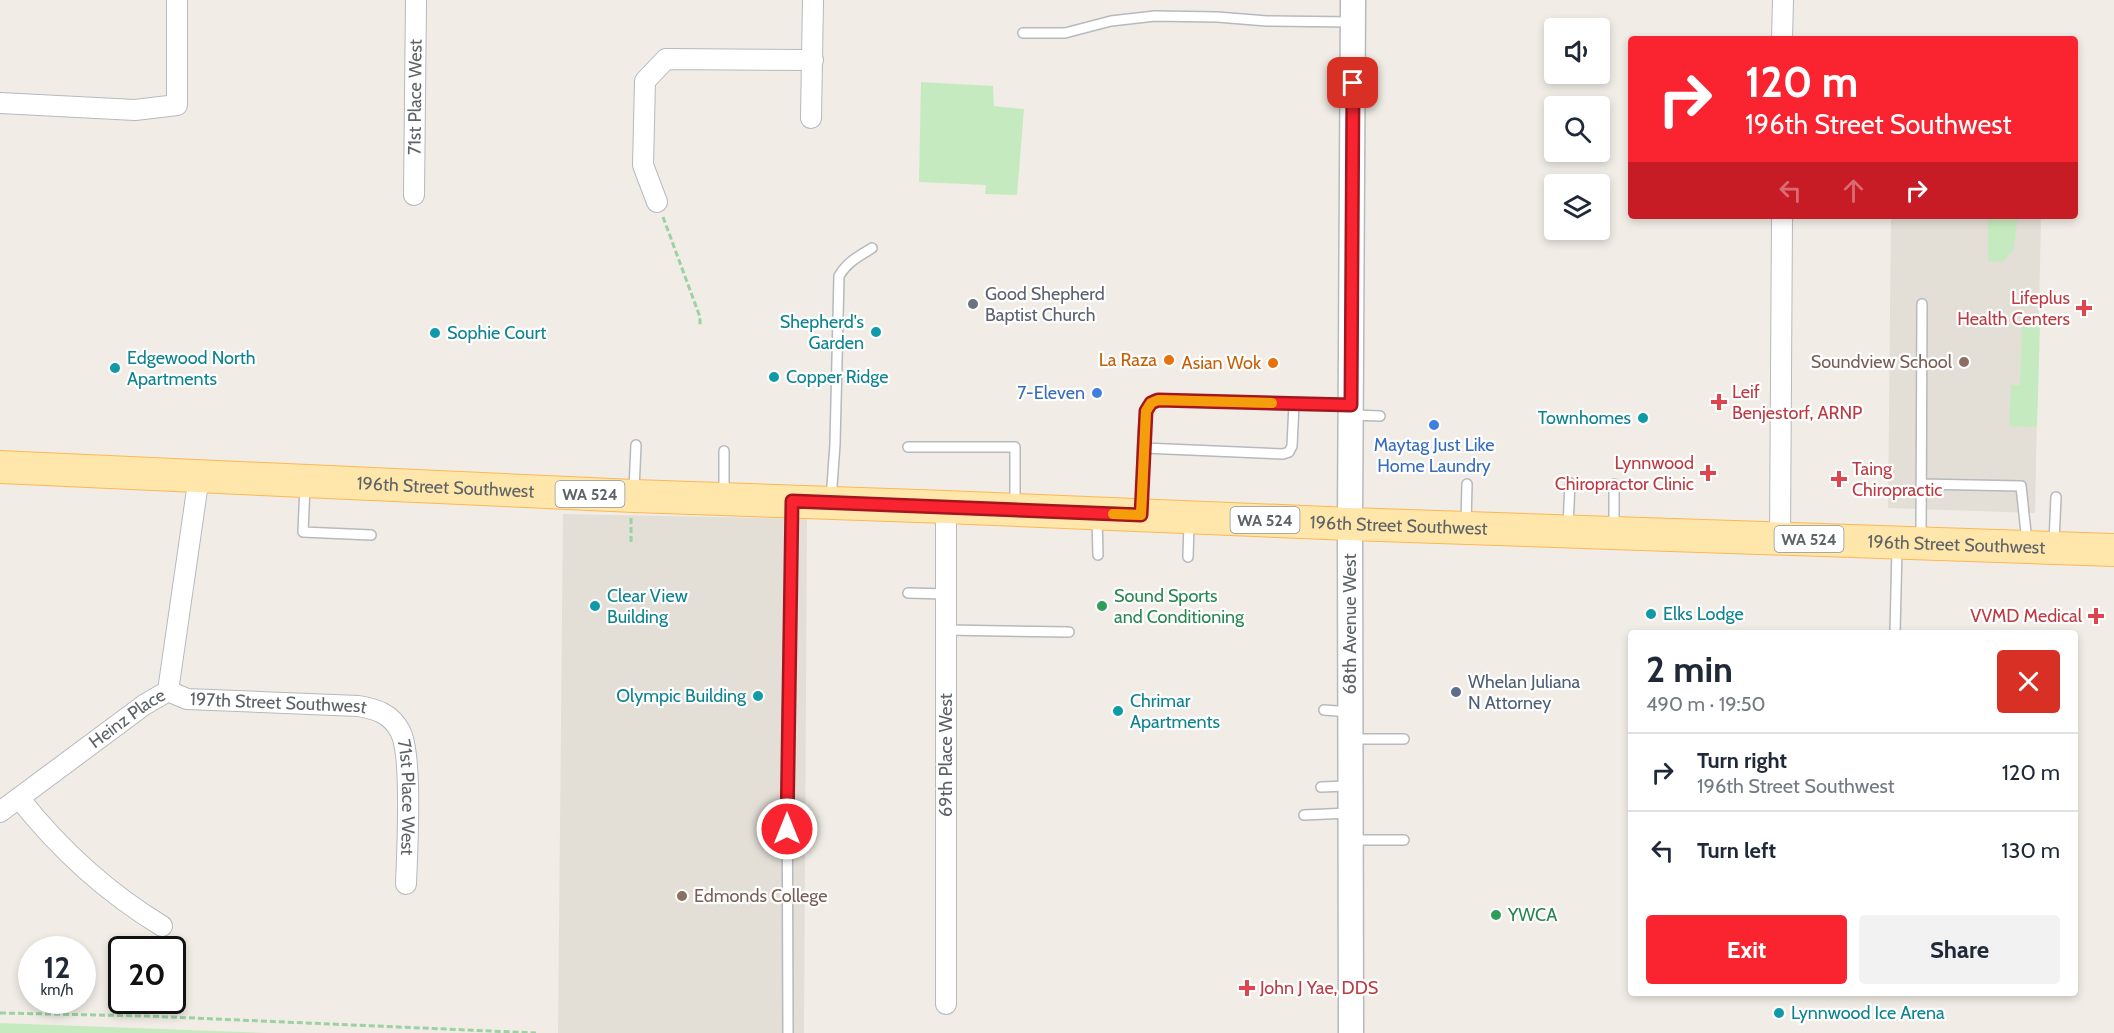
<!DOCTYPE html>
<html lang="en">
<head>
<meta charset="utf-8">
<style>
	:root { --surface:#fff; --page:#f2f2f3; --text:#1f2937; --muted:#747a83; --line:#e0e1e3; --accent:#f92430 }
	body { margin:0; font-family:Cabin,sans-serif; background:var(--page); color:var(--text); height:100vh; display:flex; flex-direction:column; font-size:22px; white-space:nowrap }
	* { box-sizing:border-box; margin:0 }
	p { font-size:20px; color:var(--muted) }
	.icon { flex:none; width:33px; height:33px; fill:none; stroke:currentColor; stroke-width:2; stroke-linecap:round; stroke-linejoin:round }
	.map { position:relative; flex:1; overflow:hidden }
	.details { position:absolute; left:1628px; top:630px; width:450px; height:366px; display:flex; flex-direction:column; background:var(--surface); border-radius:6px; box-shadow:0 3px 9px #0003 }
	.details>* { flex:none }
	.top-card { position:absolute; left:1628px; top:36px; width:450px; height:183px; border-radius:6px; box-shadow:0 3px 9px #0003; background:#f92430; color:#fff; overflow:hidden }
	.controls { position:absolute; left:1544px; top:18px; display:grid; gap:12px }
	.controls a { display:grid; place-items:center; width:66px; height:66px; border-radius:6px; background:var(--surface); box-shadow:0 3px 9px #0003; font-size:30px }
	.speed { position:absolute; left:18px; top:936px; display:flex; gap:12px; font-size:30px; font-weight:700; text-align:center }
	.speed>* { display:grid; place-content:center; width:78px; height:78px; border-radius:50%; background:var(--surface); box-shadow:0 3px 9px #0003; line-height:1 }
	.speed small { font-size:15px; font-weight:400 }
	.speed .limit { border:3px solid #111; border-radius:9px; background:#fff; color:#111 }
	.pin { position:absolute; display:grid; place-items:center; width:51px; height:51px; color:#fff; margin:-26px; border-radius:12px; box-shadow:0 3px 9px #0006 }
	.me { position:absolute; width:66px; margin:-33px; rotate:0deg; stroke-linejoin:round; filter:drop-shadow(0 0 4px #0008) }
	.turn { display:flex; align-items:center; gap:21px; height:126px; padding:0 18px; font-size:27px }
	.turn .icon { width:78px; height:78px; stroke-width:2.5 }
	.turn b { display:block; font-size:42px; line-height:51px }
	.lanes { display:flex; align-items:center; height:57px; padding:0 18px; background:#0003; justify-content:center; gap:30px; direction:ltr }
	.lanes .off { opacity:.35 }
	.round { display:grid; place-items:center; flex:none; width:63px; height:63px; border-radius:6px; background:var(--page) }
	.headline { display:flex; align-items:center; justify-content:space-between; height:102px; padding:0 18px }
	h1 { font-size:36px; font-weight:700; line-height:45px }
	.cta { display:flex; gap:12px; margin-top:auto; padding:12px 18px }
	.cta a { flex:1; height:69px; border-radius:6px; background:var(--accent); color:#fff; font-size:24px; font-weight:700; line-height:69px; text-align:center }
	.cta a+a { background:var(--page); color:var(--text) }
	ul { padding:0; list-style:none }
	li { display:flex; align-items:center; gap:18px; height:78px; padding:0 18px; border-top:2px solid var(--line) }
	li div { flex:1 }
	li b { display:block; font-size:22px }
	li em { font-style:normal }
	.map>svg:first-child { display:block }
	.education { fill:#e3ded6 }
	.green { fill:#c6eac0 }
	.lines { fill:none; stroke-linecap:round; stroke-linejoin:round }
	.service-casing { stroke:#b6b9bd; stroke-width:12 }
	.minor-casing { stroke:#b6b9bd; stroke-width:22 }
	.tertiary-casing { stroke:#b6b9bd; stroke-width:27 }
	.primary-casing { stroke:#feb652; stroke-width:34 }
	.path { stroke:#9bd1a3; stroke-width:3; stroke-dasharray:6 3; stroke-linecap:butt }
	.service { stroke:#fff; stroke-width:9 }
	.minor { stroke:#fff; stroke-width:20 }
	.tertiary { stroke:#fff; stroke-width:24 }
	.primary { stroke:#ffe7ac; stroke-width:32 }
	.route-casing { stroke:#a2171f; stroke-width:15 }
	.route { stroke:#f92430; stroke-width:10 }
	.slow { stroke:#f59e0b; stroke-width:10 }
	.worship-dot { fill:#6b7280; stroke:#fff; stroke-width:2 }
	.health-dot { fill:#e0444e; stroke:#fff; stroke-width:2 }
	.culture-dot { fill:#0f9aa8; stroke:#fff; stroke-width:2 }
	.food-dot { fill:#e8710a; stroke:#fff; stroke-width:2 }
	.education-dot { fill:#8d6e63; stroke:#fff; stroke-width:2 }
	.shop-dot { fill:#3f7fe0; stroke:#fff; stroke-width:2 }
	.leisure-dot { fill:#2e9e5b; stroke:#fff; stroke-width:2 }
	.service-dot { fill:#5c6f8a; stroke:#fff; stroke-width:2 }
	.labels { text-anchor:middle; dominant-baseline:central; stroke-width:4.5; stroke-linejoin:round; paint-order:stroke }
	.shield { fill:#fff; stroke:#8e9295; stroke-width:1.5 }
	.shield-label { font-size:16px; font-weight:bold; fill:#5d6367 }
	.street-label { font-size:18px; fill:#5d6367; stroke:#fff }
	.worship-label { font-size:18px; fill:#5b616d; stroke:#fff; text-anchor:start }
	.health-label { font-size:18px; fill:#be3a42; stroke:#fff; text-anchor:end }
	.culture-label { font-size:18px; fill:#0d838f; stroke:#fff; text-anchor:start }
	.food-label { font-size:18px; fill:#c56008; stroke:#fff; text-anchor:end }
	.education-label { font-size:18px; fill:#785e54; stroke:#fff; text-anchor:end }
	.shop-label { font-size:18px; fill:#366cbe; stroke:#fff; text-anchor:end }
	.leisure-label { font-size:18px; fill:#27864d; stroke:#fff; text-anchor:start }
	.service-label { font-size:18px; fill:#4e5e75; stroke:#fff; text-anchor:start }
</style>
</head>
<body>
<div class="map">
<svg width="2114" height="1033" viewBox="0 0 2114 1033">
	<rect width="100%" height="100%" fill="#f1ede6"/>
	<!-- education -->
	<path class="education" d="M1891,216H2041L2035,513L1888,508Z
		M563,514L807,519L804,1033H558Z"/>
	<!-- green -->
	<path class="green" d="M921,82L993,86L994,106L1024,109L1017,195L985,194L986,185L919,182Z
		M1988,216H2021L2017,222L2014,249L2003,262L1988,261Z
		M2022,325L2040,326L2037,427L2009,426L2011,385H2020Z
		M0,1023L267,1033H0Z"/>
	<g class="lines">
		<!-- service casing -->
		<g class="service-casing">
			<path id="service" d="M1023,33H1065L1111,21L1155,16L1217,17L1267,21L1351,22
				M1294,404L1349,405
				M1353,415L1380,416
				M908,447H1015V504
				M724,451V494
				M1921,484L2021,486L2027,542
				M305,486L303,532L371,535
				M634,490L636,445
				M831,500L835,444L839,276C847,262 859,256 872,248
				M1141,510C1142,493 1141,419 1147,409C1150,404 1153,402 1158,400L1294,404L1292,446L1289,452L1283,454L1144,448
				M1097,518L1098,555
				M1466,524L1467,484
				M1568,526L1570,483
				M1614,528V484
				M1921,538L1922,304
				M2054,542L2056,497
				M1188,557L1189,523
				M908,593L946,594
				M946,630L1069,632
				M1895,633L1897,548
				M1324,710L1350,712
				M1353,739H1404
				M1321,787L1348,786
				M1304,815L1349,813
				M1351,840H1404
				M788,1033L787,740L792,507"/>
		</g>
		<!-- minor casing -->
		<g class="minor-casing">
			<g id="minor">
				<path d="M1782,39L1783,0"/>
				<path d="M0,103L135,110L177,105V0"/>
				<path d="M811,118L813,0"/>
				<path id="s1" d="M414,195L416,0"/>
				<path d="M657,202L643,165L645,81L666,59L813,60"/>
				<path d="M1780,538L1782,216"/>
				<path id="s2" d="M168,691L187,699L358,706C377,709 391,714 400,731C413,754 407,853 406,884"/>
				<path d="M19,798C60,850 106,892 162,926"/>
				<path id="s3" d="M0,812L144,705L168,691L199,476"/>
				<path d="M946,1004V507"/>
			</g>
		</g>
		<!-- tertiary casing -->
		<g class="tertiary-casing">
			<path id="tertiary" d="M1351,1033L1350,524L1353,0"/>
		</g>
		<!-- primary casing -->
		<g class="primary-casing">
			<g id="primary">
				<path id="s4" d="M0,467L634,496L946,507L1350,524L2114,550"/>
			</g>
		</g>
		<!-- path -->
		<path class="path" d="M663,217L700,317V327
			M631,518V543
			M0,1013L147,1016L536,1033"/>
		<!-- service -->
		<use href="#service" class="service"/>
		<!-- minor -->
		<use href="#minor" class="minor"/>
		<!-- tertiary -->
		<use href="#tertiary" class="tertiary"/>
		<!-- primary -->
		<use href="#primary" class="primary"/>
	</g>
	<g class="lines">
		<!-- route casing -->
		<g class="route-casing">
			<path id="route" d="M787,829L792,501L1141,515L1146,411L1151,403L1158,400L1351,405L1353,83"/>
		</g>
		<!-- route -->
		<use href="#route" class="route"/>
		<!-- slow -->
		<path class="slow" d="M1113,514L1141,515L1146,411L1151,403L1158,400L1272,403"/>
	</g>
	<!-- markers -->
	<circle class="worship-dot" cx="973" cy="304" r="6"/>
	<g class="health-dot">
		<path d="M2081 299h6v6h6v6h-6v6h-6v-6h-6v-6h6z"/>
		<path d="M1716 393h6v6h6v6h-6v6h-6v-6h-6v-6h6z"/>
		<path d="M1705 464h6v6h6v6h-6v6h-6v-6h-6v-6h6z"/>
		<path d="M1836 470h6v6h6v6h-6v6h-6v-6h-6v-6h6z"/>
		<path d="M2093 607h6v6h6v6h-6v6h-6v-6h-6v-6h6z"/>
		<path d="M1244 979h6v6h6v6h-6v6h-6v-6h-6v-6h6z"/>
	</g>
	<g class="culture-dot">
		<circle cx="876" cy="332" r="6"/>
		<circle cx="435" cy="333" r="6"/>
		<circle cx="115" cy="368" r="6"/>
		<circle cx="774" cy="377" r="6"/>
		<circle cx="1643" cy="418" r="6"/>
		<circle cx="595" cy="606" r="6"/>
		<circle cx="1651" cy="614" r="6"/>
		<circle cx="758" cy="696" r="6"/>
		<circle cx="1118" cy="711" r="6"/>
		<circle cx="1779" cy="1013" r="6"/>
	</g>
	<g class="food-dot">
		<circle cx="1169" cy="360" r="6"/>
		<circle cx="1273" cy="363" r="6"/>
	</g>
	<g class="education-dot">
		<circle cx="1964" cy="362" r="6"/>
		<circle cx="682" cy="896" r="6"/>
	</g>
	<g class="shop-dot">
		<circle cx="1097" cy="393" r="6"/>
		<circle cx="1434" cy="425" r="6"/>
	</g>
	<g class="leisure-dot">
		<circle cx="1102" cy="606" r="6"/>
		<circle cx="1496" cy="915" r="6"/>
	</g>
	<circle class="service-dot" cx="1456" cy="692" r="6"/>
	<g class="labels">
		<!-- shield labels -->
		<g class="shield">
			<rect x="555.5" y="481" width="69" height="26" rx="4.5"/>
			<rect x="1230.5" y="507" width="69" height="26" rx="4.5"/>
			<rect x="1774.5" y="526" width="69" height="26" rx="4.5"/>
		</g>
		<g class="shield-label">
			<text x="590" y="494">WA 524</text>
			<text x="1265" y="520">WA 524</text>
			<text x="1809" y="539">WA 524</text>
		</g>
		<!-- street labels -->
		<g class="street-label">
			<text stroke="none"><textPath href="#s1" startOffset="98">71st Place West</textPath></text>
			<text stroke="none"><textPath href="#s4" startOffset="446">196th Street Southwest</textPath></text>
			<text stroke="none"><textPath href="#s4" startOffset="1400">196th Street Southwest</textPath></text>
			<text stroke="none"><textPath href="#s4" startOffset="1958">196th Street Southwest</textPath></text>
			<text transform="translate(1350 624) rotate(-90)">68th Avenue West</text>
			<text stroke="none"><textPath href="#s2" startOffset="112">197th Street Southwest</textPath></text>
			<text stroke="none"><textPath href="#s3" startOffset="158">Heinz Place</textPath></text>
			<text transform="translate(946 755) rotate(-90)">69th Place West</text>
			<text stroke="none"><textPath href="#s2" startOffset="310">71st Place West</textPath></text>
		</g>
		<!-- worship labels -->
		<g class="worship-label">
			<text x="985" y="294">Good Shepherd<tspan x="985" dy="21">Baptist Church</tspan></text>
		</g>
		<!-- health labels -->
		<g class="health-label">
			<text x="2070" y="298">Lifeplus<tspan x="2070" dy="21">Health Centers</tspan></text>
			<text x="1732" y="392" text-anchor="start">Leif<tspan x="1732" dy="21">Benjestorf, ARNP</tspan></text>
			<text x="1694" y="463">Lynnwood<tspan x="1694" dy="21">Chiropractor Clinic</tspan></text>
			<text x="1852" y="469" text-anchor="start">Taing<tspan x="1852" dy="21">Chiropractic</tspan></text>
			<text x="2082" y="616">VVMD Medical</text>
			<text x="1260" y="988" text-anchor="start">John J Yae, DDS</text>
		</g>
		<!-- culture labels -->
		<g class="culture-label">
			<text x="864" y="322" text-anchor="end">Shepherd's<tspan x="864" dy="21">Garden</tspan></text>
			<text x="447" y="333">Sophie Court</text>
			<text x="127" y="358">Edgewood North<tspan x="127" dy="21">Apartments</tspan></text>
			<text x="786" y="377">Copper Ridge</text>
			<text x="1631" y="418" text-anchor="end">Townhomes</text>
			<text x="607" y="596">Clear View<tspan x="607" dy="21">Building</tspan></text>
			<text x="1663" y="614">Elks Lodge</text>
			<text x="746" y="696" text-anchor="end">Olympic Building</text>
			<text x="1130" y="701">Chrimar<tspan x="1130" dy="21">Apartments</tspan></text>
			<text x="1791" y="1013">Lynnwood Ice Arena</text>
		</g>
		<!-- food labels -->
		<g class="food-label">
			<text x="1157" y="360">La Raza</text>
			<text x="1261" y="363">Asian Wok</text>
		</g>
		<!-- education labels -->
		<g class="education-label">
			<text x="1952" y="362">Soundview School</text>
			<text x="694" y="896" text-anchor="start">Edmonds College</text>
		</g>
		<!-- shop labels -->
		<g class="shop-label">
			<text x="1085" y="393">7-Eleven</text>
			<text x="1434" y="445" text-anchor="middle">Maytag Just Like<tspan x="1434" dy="21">Home Laundry</tspan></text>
		</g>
		<!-- leisure labels -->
		<g class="leisure-label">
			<text x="1114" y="596">Sound Sports<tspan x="1114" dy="21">and Conditioning</tspan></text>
			<text x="1508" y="915">YWCA</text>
		</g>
		<!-- service labels -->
		<g class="service-label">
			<text x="1468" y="682">Whelan Juliana<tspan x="1468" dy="21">N Attorney</tspan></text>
		</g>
	</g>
</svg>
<div class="controls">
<a><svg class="icon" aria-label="sound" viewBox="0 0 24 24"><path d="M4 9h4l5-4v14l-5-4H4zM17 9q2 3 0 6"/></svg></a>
<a><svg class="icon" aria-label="search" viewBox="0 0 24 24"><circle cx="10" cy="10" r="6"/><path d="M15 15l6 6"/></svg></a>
<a><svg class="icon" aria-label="layers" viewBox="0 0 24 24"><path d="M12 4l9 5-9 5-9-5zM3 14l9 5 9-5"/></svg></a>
</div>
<div class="speed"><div>12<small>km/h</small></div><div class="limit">20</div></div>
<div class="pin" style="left:1353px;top:83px;background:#d93025"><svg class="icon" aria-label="arrive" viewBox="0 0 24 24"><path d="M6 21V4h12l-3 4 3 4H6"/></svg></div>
<svg class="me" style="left:787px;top:829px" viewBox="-20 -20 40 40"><circle r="17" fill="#f92430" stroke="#fff" stroke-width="3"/><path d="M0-11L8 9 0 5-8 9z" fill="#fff"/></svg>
<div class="top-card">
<div class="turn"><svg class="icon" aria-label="right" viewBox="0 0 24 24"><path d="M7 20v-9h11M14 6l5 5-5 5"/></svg><div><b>120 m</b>196th Street Southwest</div></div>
<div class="lanes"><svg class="icon off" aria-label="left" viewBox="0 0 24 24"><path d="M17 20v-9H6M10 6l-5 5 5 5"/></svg><svg class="icon off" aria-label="ahead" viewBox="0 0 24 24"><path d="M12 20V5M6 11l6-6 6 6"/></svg><svg class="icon" aria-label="right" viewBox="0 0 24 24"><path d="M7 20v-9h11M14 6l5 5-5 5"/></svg></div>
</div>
<section class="details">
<div class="headline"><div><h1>2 min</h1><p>490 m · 19:50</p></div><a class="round" style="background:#d93025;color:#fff"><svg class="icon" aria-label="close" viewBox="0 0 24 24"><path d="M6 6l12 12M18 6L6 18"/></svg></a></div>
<ul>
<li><svg class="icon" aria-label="right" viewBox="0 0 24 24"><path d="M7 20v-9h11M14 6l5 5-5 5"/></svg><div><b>Turn right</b><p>196th Street Southwest</p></div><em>120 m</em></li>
<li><svg class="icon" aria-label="left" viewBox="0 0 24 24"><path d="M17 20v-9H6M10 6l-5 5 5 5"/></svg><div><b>Turn left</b></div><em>130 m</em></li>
</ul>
<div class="cta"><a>Exit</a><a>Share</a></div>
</section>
</div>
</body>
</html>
